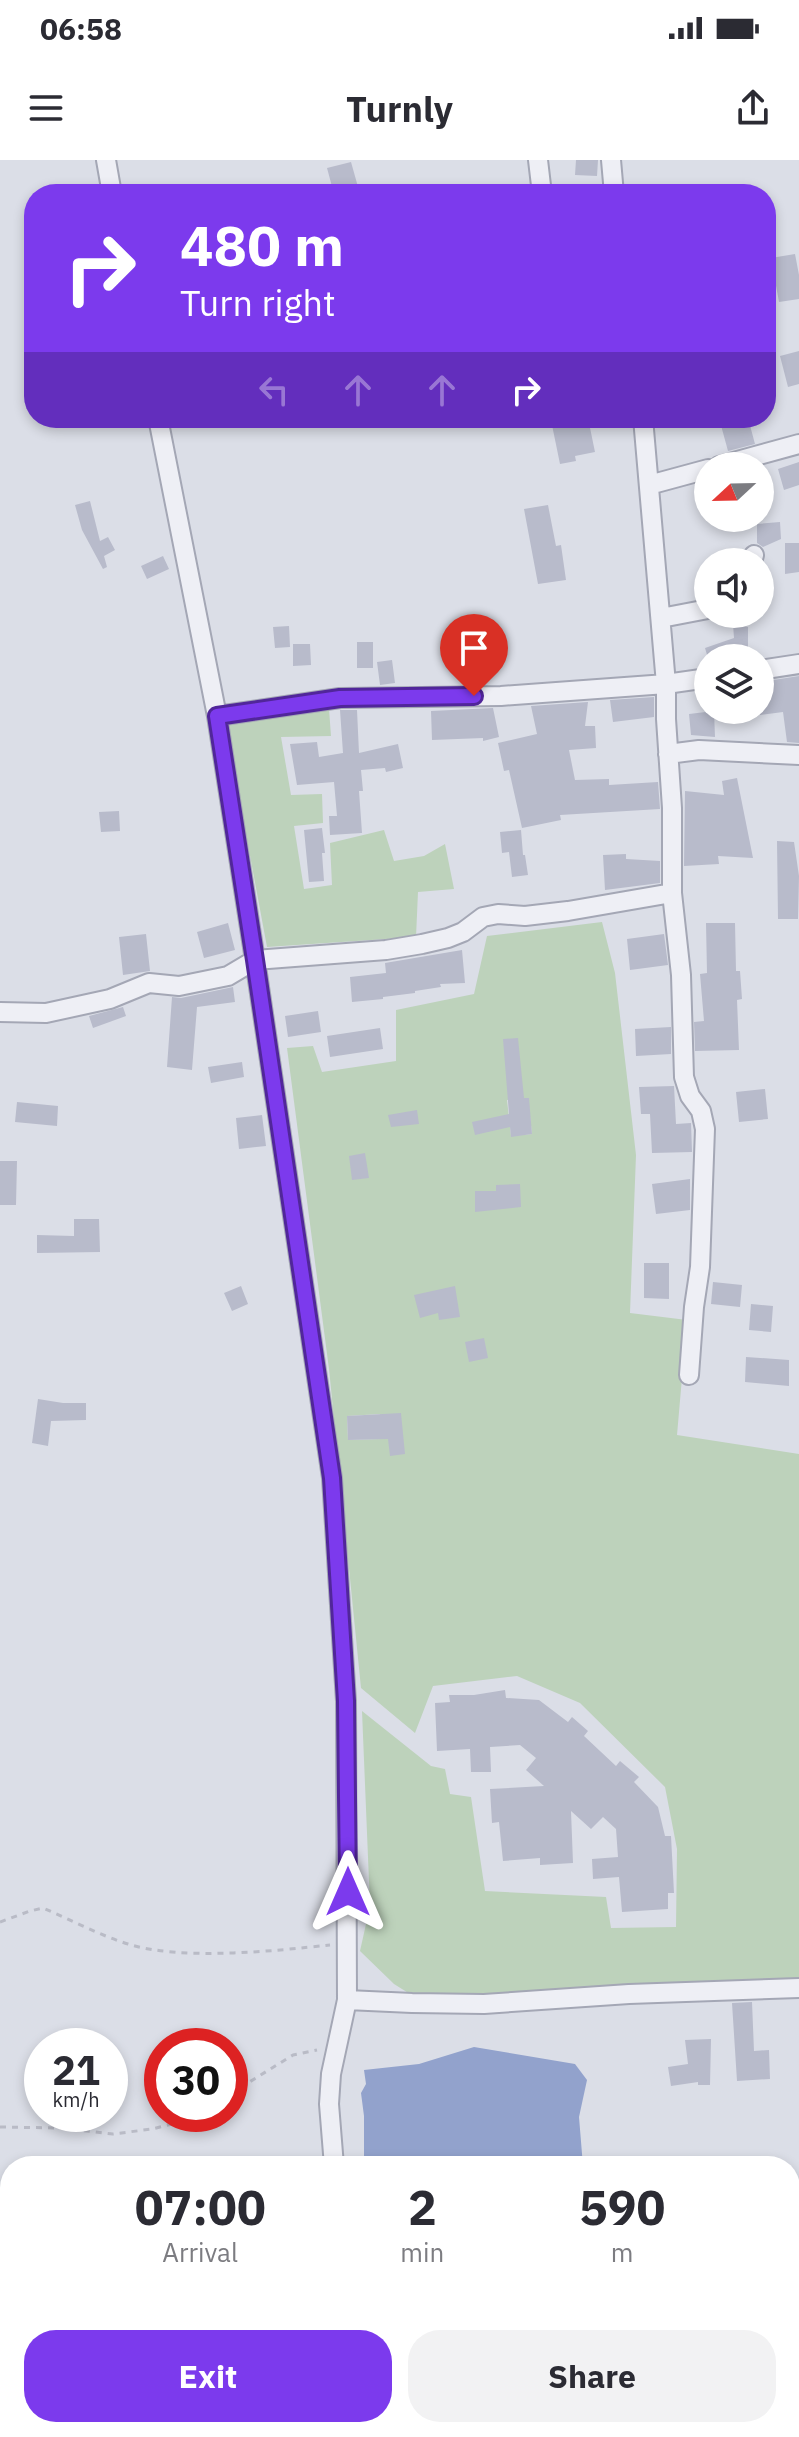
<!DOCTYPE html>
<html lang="en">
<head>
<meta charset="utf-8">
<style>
	:root { --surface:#fff; --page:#f2f2f3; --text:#2b2b33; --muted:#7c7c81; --accent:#7c3aed }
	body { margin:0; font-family:"IBM Plex Sans",sans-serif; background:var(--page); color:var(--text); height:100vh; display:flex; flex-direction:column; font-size:30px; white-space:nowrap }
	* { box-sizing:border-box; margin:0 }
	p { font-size:26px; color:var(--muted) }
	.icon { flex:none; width:44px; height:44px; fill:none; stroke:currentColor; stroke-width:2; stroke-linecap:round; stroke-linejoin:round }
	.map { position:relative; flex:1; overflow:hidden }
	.sheet { position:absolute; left:0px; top:1996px; width:800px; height:282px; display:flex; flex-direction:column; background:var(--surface); border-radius:32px 32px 0 0; box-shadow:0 4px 12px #0003 }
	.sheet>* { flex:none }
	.banner { position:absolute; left:24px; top:24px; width:752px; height:244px; border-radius:32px; box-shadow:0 4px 12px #0003; background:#7c3aed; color:#fff; overflow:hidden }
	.needle { width:52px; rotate:248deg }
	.tools { position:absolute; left:694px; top:292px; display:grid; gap:16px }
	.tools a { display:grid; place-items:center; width:80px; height:80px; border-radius:50%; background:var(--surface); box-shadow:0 4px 12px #0003; font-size:40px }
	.speed { position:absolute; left:24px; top:1868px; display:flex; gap:16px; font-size:40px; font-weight:700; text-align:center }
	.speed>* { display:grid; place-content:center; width:104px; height:104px; border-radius:50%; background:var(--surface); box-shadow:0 4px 12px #0003; line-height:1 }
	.speed small { font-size:20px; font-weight:400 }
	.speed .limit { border:12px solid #d22; background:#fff; color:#111 }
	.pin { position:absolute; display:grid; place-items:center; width:68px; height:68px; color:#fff; margin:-82px -34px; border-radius:50% 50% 50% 0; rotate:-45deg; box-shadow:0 0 8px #0007 }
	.pin .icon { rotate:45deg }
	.me { position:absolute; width:88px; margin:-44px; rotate:0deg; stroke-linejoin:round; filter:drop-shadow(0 0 6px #0008) }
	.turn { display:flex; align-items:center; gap:28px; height:168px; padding:0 24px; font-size:36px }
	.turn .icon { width:104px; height:104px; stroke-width:2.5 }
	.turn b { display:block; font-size:56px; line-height:68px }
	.lanes { display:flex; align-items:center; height:76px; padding:0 24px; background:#0003; justify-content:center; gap:40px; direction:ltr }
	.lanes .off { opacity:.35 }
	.eta { display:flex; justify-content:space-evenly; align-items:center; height:136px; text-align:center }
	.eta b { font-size:48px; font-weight:700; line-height:56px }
	.action { display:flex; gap:16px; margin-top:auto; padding:16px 24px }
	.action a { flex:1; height:92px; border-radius:32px; background:var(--accent); color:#fff; font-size:32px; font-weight:700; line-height:92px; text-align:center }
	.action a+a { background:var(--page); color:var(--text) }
	.status { display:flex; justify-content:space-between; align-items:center; height:56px; padding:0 40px; background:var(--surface); direction:ltr }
	.status svg { height:22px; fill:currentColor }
	header { display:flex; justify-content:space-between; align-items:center; height:104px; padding:0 24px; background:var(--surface); font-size:36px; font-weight:700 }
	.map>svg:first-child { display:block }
	.green { fill:#bdd2bb; fill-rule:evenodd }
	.water { fill:#92a2cc }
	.building { fill:#b8bbcb }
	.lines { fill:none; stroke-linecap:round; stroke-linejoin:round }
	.minor-casing { stroke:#a4a7b5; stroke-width:22 }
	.path { stroke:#b9bbc6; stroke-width:3; stroke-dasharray:6 6; stroke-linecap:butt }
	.minor { stroke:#eeeff5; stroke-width:18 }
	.route-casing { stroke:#51269a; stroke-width:20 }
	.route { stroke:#7c3aed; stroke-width:14 }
</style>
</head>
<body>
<div class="status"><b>06:58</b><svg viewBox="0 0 49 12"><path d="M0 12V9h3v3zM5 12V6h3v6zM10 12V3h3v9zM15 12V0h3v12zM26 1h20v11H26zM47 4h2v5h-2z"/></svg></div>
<header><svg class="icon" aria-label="menu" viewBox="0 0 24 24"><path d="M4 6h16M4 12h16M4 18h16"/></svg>Turnly<svg class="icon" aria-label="share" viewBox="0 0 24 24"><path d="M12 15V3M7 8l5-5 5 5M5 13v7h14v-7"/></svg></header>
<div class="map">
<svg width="799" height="2277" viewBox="0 0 799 2277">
	<rect width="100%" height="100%" fill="#dbdee7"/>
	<!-- green -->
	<path class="green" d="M329,549L331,576L281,577L291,635L322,634L323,663L294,666L304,729L332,725L330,683L384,670L394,701L424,696L445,684L454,729L418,732L416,777L267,787L225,561Z
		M602,762L615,813L636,995L630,1153L687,1160L677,1275L799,1294V1819L432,1837L410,1834L394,1824L360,1791L370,1746L362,1551L431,1606L445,1609L450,1634L471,1637L485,1731L606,1737L611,1768L676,1767L677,1689L665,1627L580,1543L517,1516L433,1526L415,1573L361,1528L329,1209L287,888L313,886L322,912L396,901V850L474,834L487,776ZM528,938L532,974L511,976L507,940ZM380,1254L382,1279L348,1280L347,1256Z
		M10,2137V2268H119L126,2277H0V2142Z"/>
	<!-- water -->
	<path class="water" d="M474,1887L575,1904L587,1920L579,1957L583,2006H364V1956L361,1933L366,1924L364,1910L419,1904Z
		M391,2268H529V2277H391Z"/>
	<!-- building -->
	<path class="building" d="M576,0H598L597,16L575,15Z
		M351,2L360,34H334L327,8Z
		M795,94L799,115V139L779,142L771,98Z
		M799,191V224L788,227L780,196Z
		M719,258H748L755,284L728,291Z
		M568,262L569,267L589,263L595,292L575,296L576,301L560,304L552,265Z
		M799,302V325L784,330L778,309Z
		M90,341L100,381L108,377L115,390L104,396L107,407L103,409L82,370L75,345Z
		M548,345L556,386L561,385L566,420L538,424L524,349Z
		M780,362L781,379L763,387L757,383V364Z
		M785,383H799V412L785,414Z
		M163,396L169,409L147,419L141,406Z
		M733,464L748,467V491L723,490L724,498H708L705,488L734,478Z
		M289,466L290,487L275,488L273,467Z
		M357,482H373V508H357Z
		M293,484H310L311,505L293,506Z
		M392,500L395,523L380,525L377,502Z
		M799,516V583L787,582L783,552L760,555V522Z
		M654,537V557L613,562L610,540Z
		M588,542L585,566H595L596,588L569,590L575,620L609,619V625L658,622L660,649L560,655L561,660L522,668L509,610L504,611L498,583L537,574L531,546Z
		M493,548L499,577L483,581V578L432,580L431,551Z
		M340,550H357L359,593L398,584L403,608L386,612L385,608L361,610L363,631H359L362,673L330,675L329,656H337L334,622L297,625L290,584L317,582L319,597L343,593Z
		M714,551L715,577L691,575L689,554Z
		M737,618L753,698L718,696L719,704L684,706L685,631L724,635L722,621Z
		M119,651L120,671L101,672L99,652Z
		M322,668L325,693H322L324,721L309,722L304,670Z
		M521,670L523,695H525L528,715L512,717L509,692L502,693L500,672Z
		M777,681L794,682L799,716L798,759H778Z
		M626,694V699L660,701V723L605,730L603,695Z
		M228,763L235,790L204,798L197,772Z
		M706,763H735L736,811H740L742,839L737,840L739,890L695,891L694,862L704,861L700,814L707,813Z
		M146,774L150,811L123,815L119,777Z
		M664,774L668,805L630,810L627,779Z
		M462,790L465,823L440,824L441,827L415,831V833L383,837V839L352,842L350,817L386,813L385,803Z
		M233,827L235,842L197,847L192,910L167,907L172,837L181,838Z
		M123,847L126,856L93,868L89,856Z
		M318,851L321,872L288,877L285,856Z
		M671,867V894L636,896L635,869Z
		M380,868L383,889L330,897L327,876Z
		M518,878L524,938H529L532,974L511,977L510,967L475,975L472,962L509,954L503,879Z
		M242,902L244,917L211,923L208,907Z
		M674,926L676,964L691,963L692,992L652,993L650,954H641L639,927Z
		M765,929L768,959L739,962L736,932Z
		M17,942L58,946L57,966L15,962Z
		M417,950L419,964L391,967L388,955Z
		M262,955L266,986L239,989L236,958Z
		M365,993L369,1018L352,1020L349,996Z
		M0,1001H17L16,1045H0Z
		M690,1019V1050L656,1054L652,1024Z
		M520,1024L521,1047L475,1052V1031H496V1025Z
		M74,1059H99L100,1092L37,1093V1075L74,1076Z
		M644,1103H669V1139L644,1138Z
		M713,1122L742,1125L740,1147L711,1144Z
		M241,1126L248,1144L232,1151L224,1133Z
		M455,1126L460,1157L439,1160L438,1153L420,1158L414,1135Z
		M751,1144L773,1146L771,1172L749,1170Z
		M484,1178L488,1198L469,1202L465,1182Z
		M746,1197L789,1200V1226L745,1222Z
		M38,1239L63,1243H86V1260L51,1261L48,1286L32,1283Z
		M401,1253L405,1294L390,1296L388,1279L348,1280L347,1256Z
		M505,1530L506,1538L539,1540L568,1562L572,1557L588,1571L584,1576L616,1606L620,1601L639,1617L634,1622L658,1647L665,1676H671L674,1733H668V1749L622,1752L619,1717L593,1719L592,1699L618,1697L616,1669L603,1657L591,1669L571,1651L573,1703L540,1705V1698L503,1701L499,1662L492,1663L490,1629L544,1626L526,1610L536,1598L520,1585L490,1587L491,1612H471L470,1589L437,1591L435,1543L450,1542L449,1535H474Z
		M752,1842L754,1891L769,1890L770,1919L737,1921L732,1843Z
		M711,1879L710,1925H698V1922L671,1926L668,1907L688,1904L685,1880Z"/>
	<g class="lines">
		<!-- minor casing -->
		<g class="minor-casing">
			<path id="minor" d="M106,0L112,34
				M538,0L542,34
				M611,0L614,34
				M158,258L217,556L255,800L332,1318L346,1541L347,1840L412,1843L484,1844L629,1834L799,1828
				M643,258L666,524L708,518
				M719,306L799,284
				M649,325L708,309
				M752,402L754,395
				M661,458L708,449
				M760,510L799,504
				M217,556L340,538L501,536L666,524V559L672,648V733L681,815L684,917L690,936L701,951L705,969L700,1107L694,1147L689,1215
				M668,594L699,590L799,595
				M0,852L46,853L110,839L149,823L179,826L228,816L255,800L386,790L422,784L448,778L463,772L483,757L498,754L525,756L568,751L672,733
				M334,2006L329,1944L331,1914L347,1840
				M359,2268L360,2277"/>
		</g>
		<!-- path -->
		<path class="path" d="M0,1762L30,1751L43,1748C71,1760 99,1775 128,1784C182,1801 273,1791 330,1785
			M230,1934L293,1895L317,1890
			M0,1967L61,1968L113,1974L152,1969L172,1964L190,1954
			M0,2260L10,2263
			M29,2268L50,2277"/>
		<!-- minor -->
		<use href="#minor" class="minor"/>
	</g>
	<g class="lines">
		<!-- route casing -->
		<g class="route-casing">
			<path id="route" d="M348,1732L346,1541L332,1318L255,800L217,556L340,538L474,536"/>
		</g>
		<!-- route -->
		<use href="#route" class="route"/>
	</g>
</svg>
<div class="tools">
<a><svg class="needle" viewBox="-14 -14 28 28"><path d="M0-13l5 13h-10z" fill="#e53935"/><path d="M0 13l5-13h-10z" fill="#7c7c81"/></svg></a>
<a><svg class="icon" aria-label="sound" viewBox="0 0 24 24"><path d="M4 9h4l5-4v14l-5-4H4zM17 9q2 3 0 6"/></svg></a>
<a><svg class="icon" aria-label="layers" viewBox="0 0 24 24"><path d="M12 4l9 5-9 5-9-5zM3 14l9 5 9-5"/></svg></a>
</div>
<div class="speed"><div>21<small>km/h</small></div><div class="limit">30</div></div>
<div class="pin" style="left:474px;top:536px;background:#d93025"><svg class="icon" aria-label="arrive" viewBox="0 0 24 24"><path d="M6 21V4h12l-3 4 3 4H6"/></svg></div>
<svg class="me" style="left:348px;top:1732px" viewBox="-20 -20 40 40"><path d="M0-17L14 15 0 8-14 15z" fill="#7c3aed" stroke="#fff" stroke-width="4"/></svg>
<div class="banner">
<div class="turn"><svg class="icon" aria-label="right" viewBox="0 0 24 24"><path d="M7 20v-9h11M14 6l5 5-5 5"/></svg><div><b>480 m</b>Turn right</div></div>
<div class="lanes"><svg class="icon off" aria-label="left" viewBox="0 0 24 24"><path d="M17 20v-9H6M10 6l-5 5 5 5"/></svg><svg class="icon off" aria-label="ahead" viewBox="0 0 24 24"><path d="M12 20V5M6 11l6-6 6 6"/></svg><svg class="icon off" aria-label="ahead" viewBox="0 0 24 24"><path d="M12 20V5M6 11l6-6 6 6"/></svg><svg class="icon" aria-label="right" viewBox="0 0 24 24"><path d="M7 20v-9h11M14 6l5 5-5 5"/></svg></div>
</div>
<section class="sheet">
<div class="eta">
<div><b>07:00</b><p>Arrival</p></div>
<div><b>2</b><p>min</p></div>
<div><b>590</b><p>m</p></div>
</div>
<div class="action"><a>Exit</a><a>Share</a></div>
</section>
</div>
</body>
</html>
